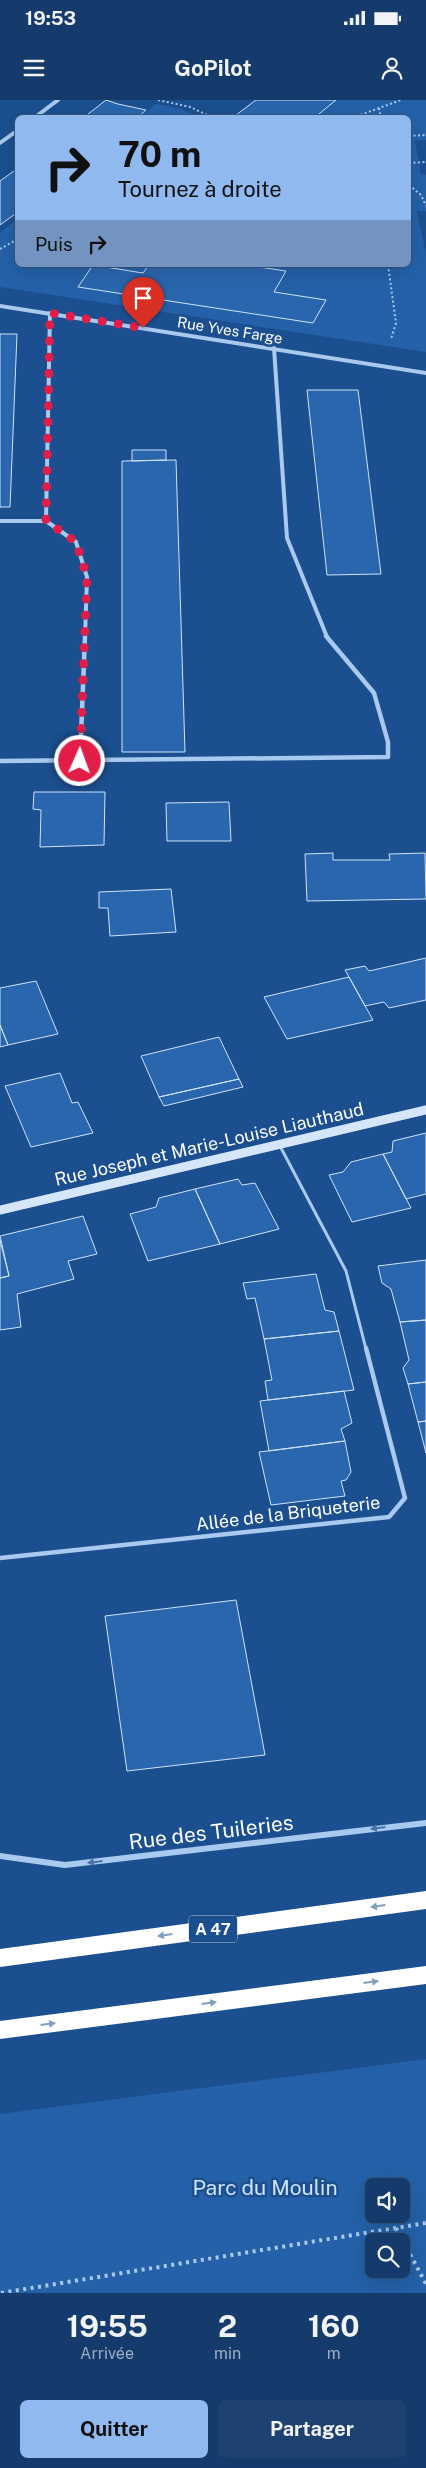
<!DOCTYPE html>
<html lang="fr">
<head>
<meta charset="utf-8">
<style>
	:root { --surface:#143b6b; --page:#1d4271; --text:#f1f3f6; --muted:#9dadc1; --line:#33557e; --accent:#90b9f0 }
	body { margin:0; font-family:"Public Sans",sans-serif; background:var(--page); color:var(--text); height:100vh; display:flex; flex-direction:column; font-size:19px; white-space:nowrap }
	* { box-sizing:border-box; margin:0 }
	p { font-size:16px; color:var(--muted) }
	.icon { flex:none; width:28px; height:28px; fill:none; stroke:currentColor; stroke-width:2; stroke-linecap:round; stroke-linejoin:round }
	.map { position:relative; height:2193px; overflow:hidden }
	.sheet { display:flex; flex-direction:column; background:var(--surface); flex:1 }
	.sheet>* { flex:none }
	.top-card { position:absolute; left:15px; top:15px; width:396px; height:152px; border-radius:8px; box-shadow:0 5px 20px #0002,0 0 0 1px var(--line); background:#90b9f0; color:#111; overflow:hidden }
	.tools { position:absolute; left:365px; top:2078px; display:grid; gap:10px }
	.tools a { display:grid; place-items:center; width:45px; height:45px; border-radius:8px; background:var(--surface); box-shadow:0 5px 20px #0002,0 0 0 1px var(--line); font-size:25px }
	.pin { position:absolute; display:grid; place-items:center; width:42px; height:42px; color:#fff; margin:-51px -21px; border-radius:50% 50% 50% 0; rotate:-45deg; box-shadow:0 0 5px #0007 }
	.pin .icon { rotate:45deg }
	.me { position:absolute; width:55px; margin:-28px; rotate:2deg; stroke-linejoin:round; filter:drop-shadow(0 0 4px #0008) }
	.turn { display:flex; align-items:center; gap:18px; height:105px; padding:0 20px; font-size:22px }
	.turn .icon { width:65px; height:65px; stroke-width:2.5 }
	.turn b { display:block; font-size:35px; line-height:42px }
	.then { display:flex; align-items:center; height:48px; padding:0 20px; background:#0003; gap:10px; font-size:19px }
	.eta { display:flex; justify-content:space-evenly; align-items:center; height:85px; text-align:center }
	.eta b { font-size:30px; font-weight:700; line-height:35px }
	.primary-button { display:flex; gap:10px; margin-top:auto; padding:10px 20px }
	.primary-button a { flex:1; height:58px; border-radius:8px; background:var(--accent); color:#111; font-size:20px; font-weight:700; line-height:58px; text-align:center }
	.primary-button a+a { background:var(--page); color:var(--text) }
	.status { display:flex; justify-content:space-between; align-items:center; height:35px; padding:0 25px; background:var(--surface); direction:ltr }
	.status svg { height:14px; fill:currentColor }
	header { display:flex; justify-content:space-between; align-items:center; height:65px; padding:0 20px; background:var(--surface); font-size:22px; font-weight:700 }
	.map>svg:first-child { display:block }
	.green { fill:#2461a8; fill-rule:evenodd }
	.building { fill:#2a66ad; stroke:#cfe3fa }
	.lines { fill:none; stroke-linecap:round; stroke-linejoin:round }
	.path-far1 { stroke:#a9c9ee; stroke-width:2; stroke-dasharray:2 2.5; stroke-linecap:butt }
	.path { stroke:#a9c9ee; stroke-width:4; stroke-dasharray:3 4.5; stroke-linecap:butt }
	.lane-far1 { stroke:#a9c9ee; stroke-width:3 }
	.lane { stroke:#a9c9ee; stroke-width:4.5 }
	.street-far2 { stroke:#a9c9ee; stroke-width:4 }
	.street-far1 { stroke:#a9c9ee; stroke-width:4.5 }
	.street { stroke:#a9c9ee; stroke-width:6 }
	.secondary { stroke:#d6e6fa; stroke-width:9 }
	.highway { fill:#fff; fill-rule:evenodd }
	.oneway { fill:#4674ac }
	.oneway2 { fill:#829ec1 }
	.route { stroke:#e11d48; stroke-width:9; stroke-dasharray:0 16.2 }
	.labels { text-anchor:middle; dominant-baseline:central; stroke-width:5; stroke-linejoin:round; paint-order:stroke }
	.far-street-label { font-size:15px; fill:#fff; stroke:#1b4f8f }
	.shield { fill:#1b4f8f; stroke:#bbcadd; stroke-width:1 }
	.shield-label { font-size:16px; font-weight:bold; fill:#fff }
	.street-label { font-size:18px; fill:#fff; stroke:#1b4f8f }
	.near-street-label { font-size:21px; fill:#fff; stroke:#1b4f8f }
	.near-park-label { font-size:21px; fill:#cfe3fa; stroke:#1b4f8f }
</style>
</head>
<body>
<div class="status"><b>19:53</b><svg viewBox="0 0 49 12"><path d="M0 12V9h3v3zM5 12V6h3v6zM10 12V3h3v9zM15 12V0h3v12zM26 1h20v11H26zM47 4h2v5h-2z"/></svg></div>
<header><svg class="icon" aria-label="menu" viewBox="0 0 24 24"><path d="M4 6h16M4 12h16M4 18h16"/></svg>GoPilot<svg class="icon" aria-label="person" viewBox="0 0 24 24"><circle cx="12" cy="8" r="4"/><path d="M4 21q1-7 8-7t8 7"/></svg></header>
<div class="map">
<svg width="426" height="2193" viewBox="0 0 426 2193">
	<rect width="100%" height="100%" fill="#1b4f8f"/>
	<!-- green -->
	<path class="green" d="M336,0H426V40L415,41L421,74L426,75V111H417L426,153V252L0,187V133L17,119L18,165H409V18L314,17Z
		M156,4L178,8L201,17H140Z
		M426,1959V2193H0V2014ZM401,2086V2114H374V2086ZM401,2141V2169H374V2141Z"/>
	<!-- building -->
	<path class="building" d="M106,0L118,4L146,10L137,18H83Z
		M256,0H336L314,18H245L236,15Z
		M18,68V112L0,125V81Z
		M93,165L143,173L149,165H245L286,171L274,192L326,200L313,223L78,187Z
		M0,234H17L10,407H0Z
		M307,290H358L381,474L327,475Z
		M132,350H166V360L132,361Z
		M176,360L185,652H122V361Z
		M34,692H105L104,745L40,747L41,710L33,709Z
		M229,702L231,741H167L166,703Z
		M333,753V760H390L389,754L425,753L426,799L307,801L305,754Z
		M171,789L176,832L110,836L108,808H99V792Z
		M426,858V900L389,908L384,902L365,906L345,870L365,866L369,871Z
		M349,877L373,920L287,939L264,897Z
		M36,881L58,934L8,945L0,925V888Z
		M0,925L8,945L0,947Z
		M219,937L239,979L159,997L141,956Z
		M60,973L72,1003L78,1002L93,1033L31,1047L5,986Z
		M239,979L243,987L164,1006L159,997Z
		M426,1033V1094L406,1099L383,1054L392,1052L393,1041Z
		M383,1054L411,1108L352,1122L329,1075L343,1072L351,1062Z
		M238,1079L242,1085L255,1083L279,1129L220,1144L195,1089Z
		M195,1089L220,1144L148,1161L130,1114L156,1107L159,1098Z
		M83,1116L97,1154L68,1161L74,1179L17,1194L21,1227L0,1230V1178L9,1176L0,1136Z
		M0,1140L9,1176L0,1178Z
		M426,1160V1220L400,1222L391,1189L382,1183L378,1166Z
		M316,1174L325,1210L334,1212L339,1231L264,1239L255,1198L247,1199L243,1183Z
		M426,1220V1282L408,1284L403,1268L409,1260L400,1222Z
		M339,1231L354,1290L268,1300L265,1281L272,1280L264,1239Z
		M426,1282V1321L418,1322L408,1284Z
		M344,1291L352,1323L341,1329L345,1341L269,1351L260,1301Z
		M426,1321V1353L418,1322Z
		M345,1341L351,1372L346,1380L341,1381L345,1396L271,1405L259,1352Z
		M236,1500L265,1655L127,1671L105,1516Z"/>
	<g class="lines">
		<!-- path-far1 -->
		<path class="path-far1" d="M158,0L190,7L214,18
			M379,8L381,18
			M352,18L401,0
			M409,36L426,35
			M409,63L426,62
			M409,85L421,95L426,106
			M0,149L18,139
			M388,165L396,223L391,239"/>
		<!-- path -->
		<path class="path" d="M396,2128L426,2184
			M1,2193L426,2123"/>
		<!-- lane-far1 -->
		<path class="lane-far1" d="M280,1046L346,1171L366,1249"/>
		<!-- lane -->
		<path class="lane" d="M0,1458L389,1417L405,1398L366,1248"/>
		<!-- street-far2 -->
		<path class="street-far2" d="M34,18L58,0
			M0,43L18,30
			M0,206L426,273
			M50,213L46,421L76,442L87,477L85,537
			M274,248L287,438L327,537
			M0,421H46"/>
		<!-- street-far1 -->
		<path class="street-far1" d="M0,661L388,657V642L374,593L326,536
			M80,661L85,536"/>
		<!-- street -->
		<path class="street" d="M0,1756L65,1765L426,1723"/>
		<!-- secondary -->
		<path class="secondary" d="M0,1110L426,1010"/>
		<!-- highway -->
		<path class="highway" d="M426,1791V1809L0,1867V1849Z
			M426,1866V1884L0,1939V1921Z"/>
	</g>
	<!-- one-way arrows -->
	<defs><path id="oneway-solid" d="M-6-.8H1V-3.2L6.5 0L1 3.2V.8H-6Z" transform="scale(1.25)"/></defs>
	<g class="oneway">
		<use href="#oneway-solid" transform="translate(378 1728) rotate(173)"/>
		<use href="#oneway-solid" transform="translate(95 1762) rotate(173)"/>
	</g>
	<g class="oneway2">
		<use href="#oneway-solid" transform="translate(378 1806) rotate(172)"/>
		<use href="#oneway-solid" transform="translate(165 1835) rotate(172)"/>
		<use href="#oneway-solid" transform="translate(371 1882) rotate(-7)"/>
		<use href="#oneway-solid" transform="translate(209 1903) rotate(-7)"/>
		<use href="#oneway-solid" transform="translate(48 1924) rotate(-7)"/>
	</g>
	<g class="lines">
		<!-- route -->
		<path class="route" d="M80,661L87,477L76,442L46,421L50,213L143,228"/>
	</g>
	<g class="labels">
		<!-- far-street labels -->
		<g class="far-street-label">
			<text transform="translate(230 230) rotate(9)">Rue Yves Farge</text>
		</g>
		<!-- shield labels -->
		<rect class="shield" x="189" y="1815.5" width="48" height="27" rx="4"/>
		<g class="shield-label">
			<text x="213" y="1829">A 47</text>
		</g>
		<!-- street labels -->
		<g class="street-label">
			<text transform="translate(209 1044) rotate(-13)">Rue Joseph et Marie-Louise Liauthaud</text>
			<text transform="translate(288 1413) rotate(-7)">Allée de la Briqueterie</text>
		</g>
		<!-- near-street labels -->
		<g class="near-street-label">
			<text transform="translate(211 1732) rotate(-7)">Rue des Tuileries</text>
		</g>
		<!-- near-park labels -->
		<g class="near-park-label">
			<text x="265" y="2087">Parc du Moulin</text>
		</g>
	</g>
</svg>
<div class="tools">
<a><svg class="icon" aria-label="sound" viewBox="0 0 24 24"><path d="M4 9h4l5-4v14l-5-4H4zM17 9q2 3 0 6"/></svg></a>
<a><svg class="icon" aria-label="search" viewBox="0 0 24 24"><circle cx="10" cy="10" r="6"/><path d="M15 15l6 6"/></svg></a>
</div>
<div class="pin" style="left:143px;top:228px;background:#d93025"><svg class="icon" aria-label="arrive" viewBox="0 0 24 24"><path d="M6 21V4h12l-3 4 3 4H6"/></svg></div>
<svg class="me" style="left:80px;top:661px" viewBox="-20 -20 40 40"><circle r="17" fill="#e11d48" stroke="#fff" stroke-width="3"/><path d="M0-11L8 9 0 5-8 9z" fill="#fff"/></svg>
<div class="top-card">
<div class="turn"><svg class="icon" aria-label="right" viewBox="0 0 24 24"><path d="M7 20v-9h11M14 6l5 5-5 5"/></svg><div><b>70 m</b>Tournez à droite</div></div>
<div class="then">Puis<svg class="icon" aria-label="right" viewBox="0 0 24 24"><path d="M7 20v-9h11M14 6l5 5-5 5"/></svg></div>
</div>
</div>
<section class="sheet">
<div class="eta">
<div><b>19:55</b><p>Arrivée</p></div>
<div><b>2</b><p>min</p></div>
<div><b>160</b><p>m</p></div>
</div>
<div class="primary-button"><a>Quitter</a><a>Partager</a></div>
</section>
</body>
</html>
